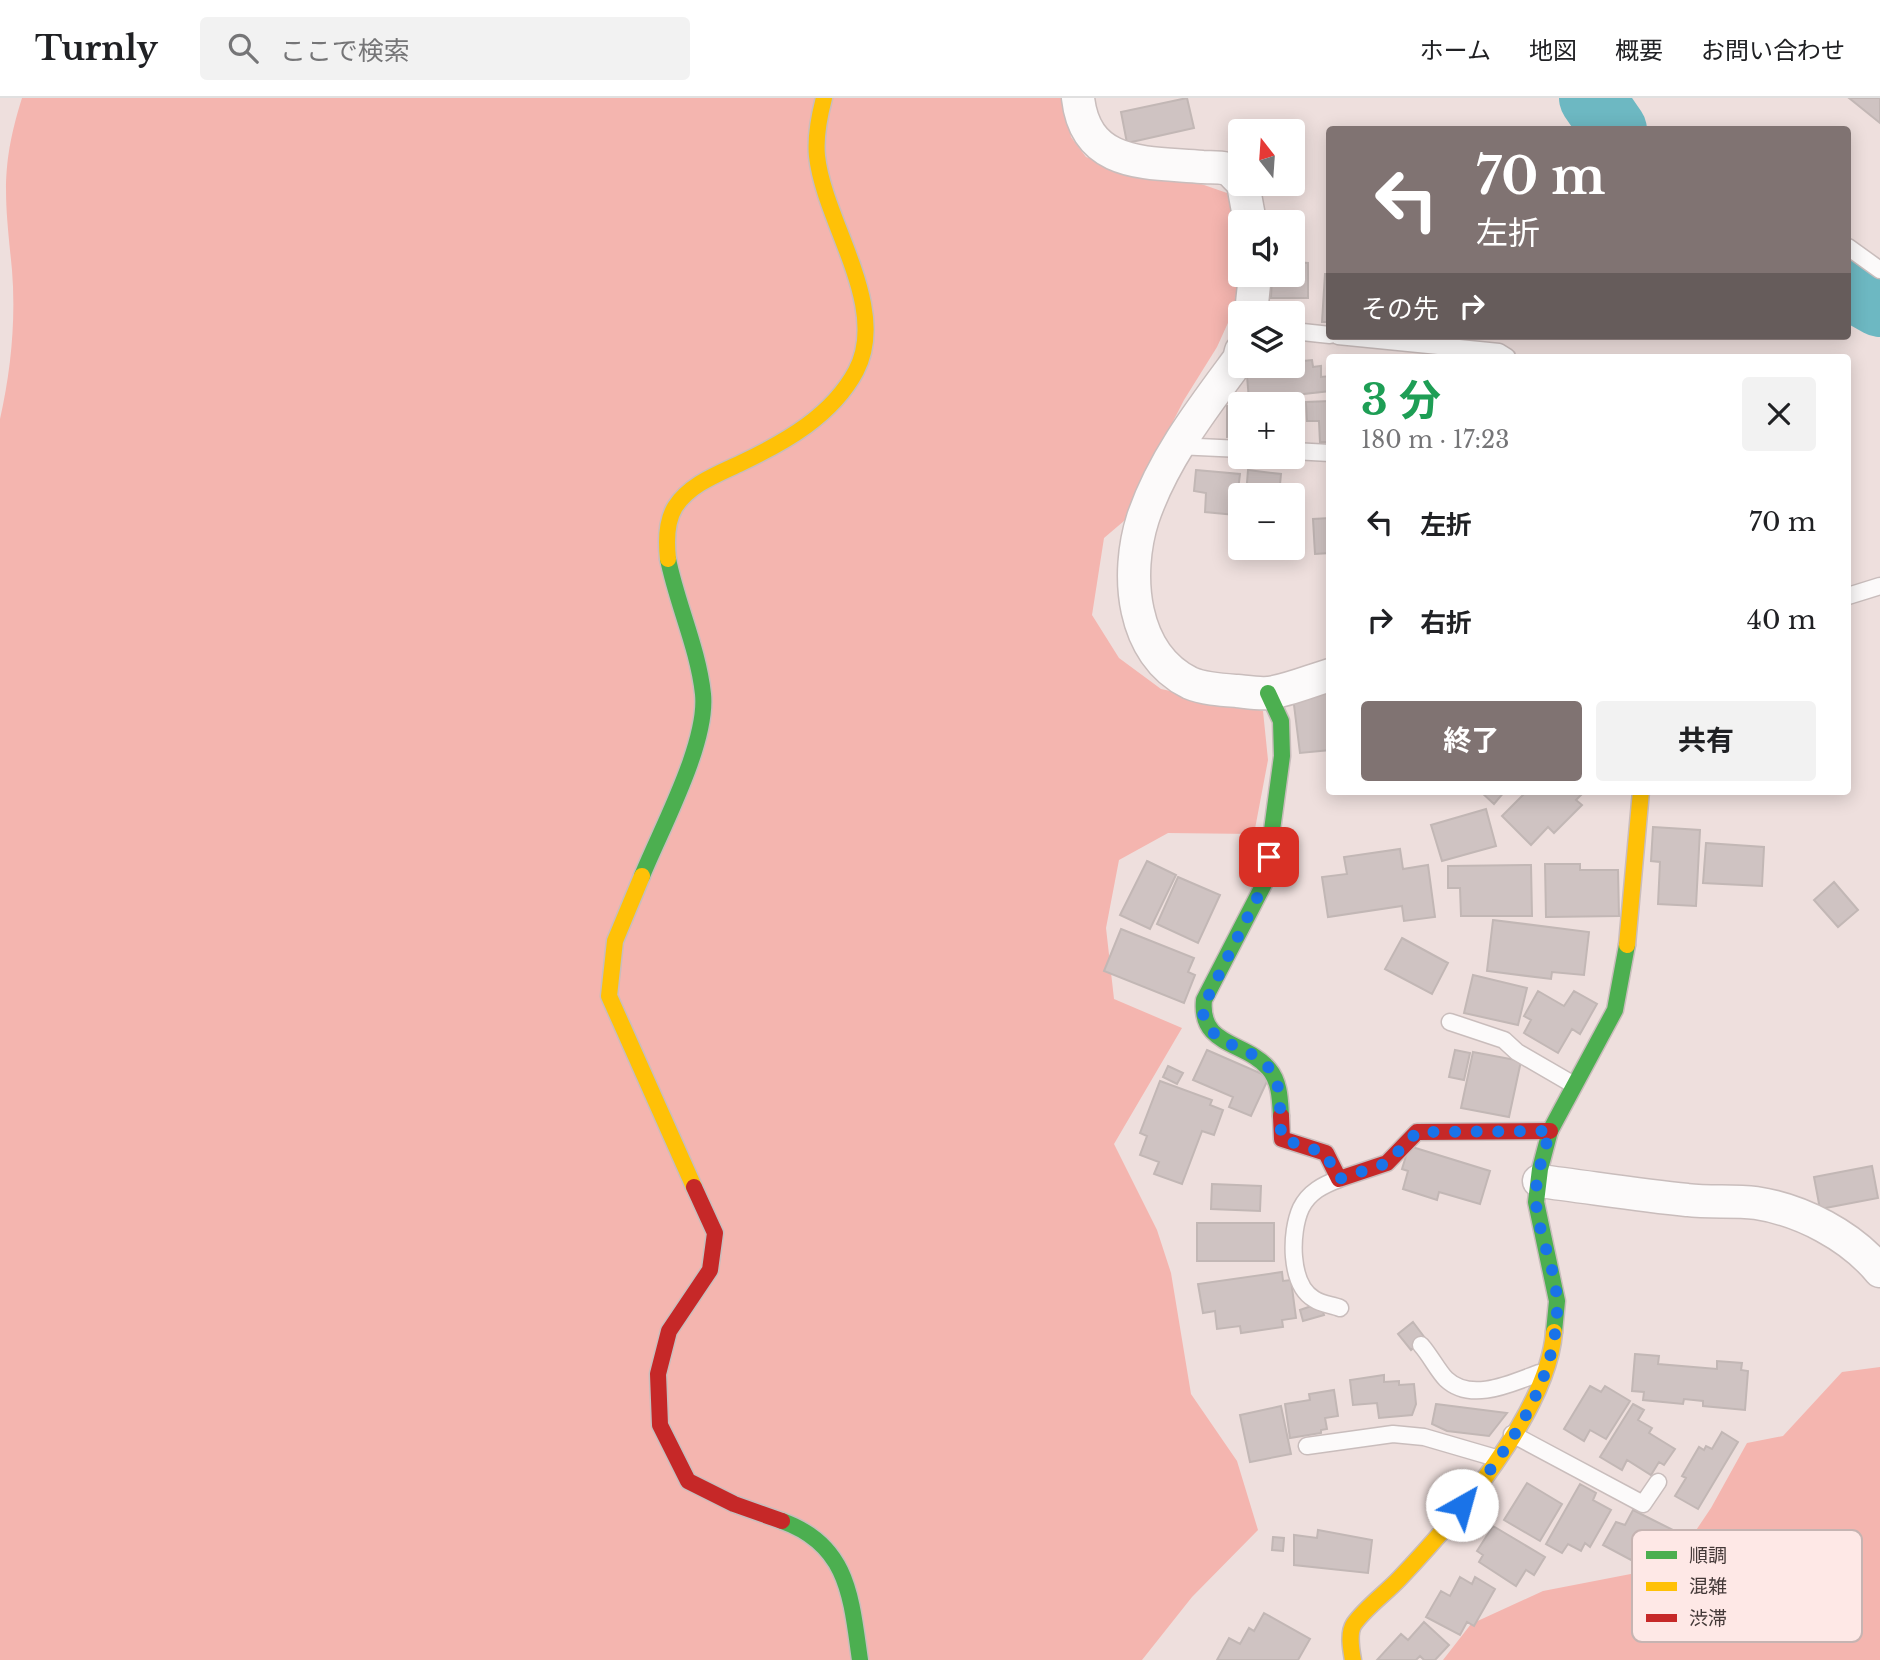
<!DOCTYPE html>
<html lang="ja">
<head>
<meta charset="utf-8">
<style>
	:root { --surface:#fff; --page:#f2f2f2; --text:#202124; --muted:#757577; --line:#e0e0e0; --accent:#807372 }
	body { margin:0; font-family:"Libre Baskerville","Noto Sans JP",serif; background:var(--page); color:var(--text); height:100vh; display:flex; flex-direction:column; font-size:26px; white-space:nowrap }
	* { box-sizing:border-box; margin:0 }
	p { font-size:23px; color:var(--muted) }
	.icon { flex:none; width:38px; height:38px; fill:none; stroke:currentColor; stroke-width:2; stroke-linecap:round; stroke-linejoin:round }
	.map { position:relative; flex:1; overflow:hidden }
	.sheet { position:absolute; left:1326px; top:256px; width:525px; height:441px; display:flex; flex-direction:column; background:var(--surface); border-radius:7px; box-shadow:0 4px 18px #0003 }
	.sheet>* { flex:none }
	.hud { position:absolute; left:1326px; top:28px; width:525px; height:214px; border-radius:7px; box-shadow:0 4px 18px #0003; background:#807372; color:#fff; overflow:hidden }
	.needle { width:46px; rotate:343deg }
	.buttons { position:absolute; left:1228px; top:21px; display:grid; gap:14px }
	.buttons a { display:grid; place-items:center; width:77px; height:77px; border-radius:7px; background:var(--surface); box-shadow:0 4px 18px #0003; font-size:35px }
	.pin { position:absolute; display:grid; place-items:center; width:60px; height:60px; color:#fff; margin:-30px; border-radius:14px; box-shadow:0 4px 10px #0006 }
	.me { position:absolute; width:77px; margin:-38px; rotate:38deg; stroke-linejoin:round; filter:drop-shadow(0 0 5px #0008) }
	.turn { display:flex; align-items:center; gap:24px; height:147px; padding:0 35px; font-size:32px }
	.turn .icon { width:91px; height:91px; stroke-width:2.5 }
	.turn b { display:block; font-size:49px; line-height:60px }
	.then { display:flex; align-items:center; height:66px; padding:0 35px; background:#0003; gap:14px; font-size:26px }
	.round { display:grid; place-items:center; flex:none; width:74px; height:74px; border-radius:7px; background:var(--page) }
	.head { display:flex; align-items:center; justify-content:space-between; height:119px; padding:0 35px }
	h1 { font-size:42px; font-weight:700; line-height:52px; color:#1e9e55 }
	.button { display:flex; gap:14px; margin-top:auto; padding:14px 35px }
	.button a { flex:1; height:80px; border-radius:7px; background:var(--accent); color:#fff; font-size:28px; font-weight:700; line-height:80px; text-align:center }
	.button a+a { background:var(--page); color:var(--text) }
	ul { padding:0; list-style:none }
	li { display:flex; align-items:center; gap:21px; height:98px; padding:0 35px }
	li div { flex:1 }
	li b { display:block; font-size:26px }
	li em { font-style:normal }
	header { display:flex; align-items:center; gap:42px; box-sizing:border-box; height:98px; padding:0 35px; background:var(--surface); border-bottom:2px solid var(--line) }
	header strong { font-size:33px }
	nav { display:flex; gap:38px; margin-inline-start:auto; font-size:24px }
	.search { width:490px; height:63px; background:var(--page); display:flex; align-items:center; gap:18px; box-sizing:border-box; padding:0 24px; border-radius:7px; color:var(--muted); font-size:26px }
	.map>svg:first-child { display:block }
	.forest { fill:#f4b5af }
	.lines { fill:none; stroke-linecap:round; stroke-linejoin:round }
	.river { stroke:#6db8c2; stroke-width:66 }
	.building { fill:#cfc3c2; stroke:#c2b7b5; stroke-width:2 }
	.lane-casing { stroke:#c9bdbc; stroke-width:19 }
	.street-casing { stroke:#c9bdbc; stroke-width:35 }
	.fast-casing { stroke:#c9bdbc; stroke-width:19 }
	.slow-casing { stroke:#c9bdbc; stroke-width:19 }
	.jam-casing { stroke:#c9bdbc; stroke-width:19 }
	.lane { stroke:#fcfafa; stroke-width:16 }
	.street { stroke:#fcfafa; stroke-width:32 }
	.fast { stroke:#4caf50; stroke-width:16 }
	.slow { stroke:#ffc107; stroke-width:16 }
	.jam { stroke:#c62828; stroke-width:16 }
	.route { stroke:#1a73e8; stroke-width:12; stroke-dasharray:0 21.6 }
	.key { fill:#fee8e6; stroke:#c6b4b2; stroke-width:2 }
	.key-label { font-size:19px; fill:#443938 }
</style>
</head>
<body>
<header>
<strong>Turnly</strong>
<div class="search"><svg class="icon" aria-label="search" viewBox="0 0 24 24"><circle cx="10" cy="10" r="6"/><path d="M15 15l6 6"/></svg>ここで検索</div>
<nav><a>ホーム</a><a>地図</a><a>概要</a><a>お問い合わせ</a></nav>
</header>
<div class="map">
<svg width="1880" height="1562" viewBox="0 0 1880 1562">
	<rect width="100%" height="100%" fill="#eedfdd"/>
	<!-- forest -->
	<path class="forest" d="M22,0H1064L1071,39L1086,59L1119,70L1184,80L1227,95L1241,138L1237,205L1217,249L1184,302L1142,384L1131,417L1104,440L1092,517L1119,560L1161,591L1263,613L1268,662L1254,736L1168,735L1119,762L1106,830L1114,901L1182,930L1114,1046L1157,1132L1171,1175L1191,1296L1237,1363L1258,1432L1192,1499L1142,1562H0V321C11,273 16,221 12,172C5,101 0,70 22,0Z
		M1880,1269V1562H1443L1471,1526L1543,1493L1672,1468L1711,1410L1747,1345L1783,1338L1842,1274Z"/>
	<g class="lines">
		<!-- river -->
		<path class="river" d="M1592,0L1614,32
			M1848,188L1880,206"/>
	</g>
	<!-- building -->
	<path class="building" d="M1187,0L1194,30L1127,45L1121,14Z
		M1849,0H1880V25Z
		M1293,164L1308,165V200H1271L1272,177H1293Z
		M1325,176H1330V224H1322Z
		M1312,262L1313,269L1321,268V279L1330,278V293L1249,302L1247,278H1256V268H1293V264Z
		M1330,303V344H1320L1319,323H1307L1306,304Z
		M1227,308H1241V338L1227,339Z
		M1196,372L1240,376L1235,417L1205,414L1206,395L1194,393Z
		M1248,372L1281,376L1279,397H1287H1246Z
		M1293,398L1302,399L1299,426L1293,425Z
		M1330,420V455L1315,456L1313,421Z
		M1330,585V652L1300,655L1293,599Z
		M1480,693H1505L1494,706Z
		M1527,693H1585L1576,702L1582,707L1554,735L1548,729L1531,747L1502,718Z
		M1486,711L1496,748L1442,763L1431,727Z
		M1653,729L1700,732L1696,808L1658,806L1660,764L1651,763Z
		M1706,745L1764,749L1762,788L1703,785Z
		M1400,751L1403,771L1428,767L1435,819L1404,823L1402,808L1328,819L1322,779L1347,776L1344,759Z
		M1147,763L1176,777L1150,831L1120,817Z
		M1545,766H1580V772H1618L1619,818L1546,819Z
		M1531,767L1532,818H1461L1460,790H1448V768Z
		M1178,779L1220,797L1198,845L1157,826Z
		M1834,784L1858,812L1838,829L1814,802Z
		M1493,822L1589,834L1584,877L1552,874L1551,881L1487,873Z
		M1121,831L1194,860L1188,874L1195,877L1184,905L1104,873Z
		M1402,840L1448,865L1432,896L1385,871Z
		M1473,877L1527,890L1518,927L1464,915Z
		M1538,893L1564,908L1574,893L1597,906L1580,936L1572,931L1558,955L1524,935L1531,922L1524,918Z
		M1207,952L1269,979L1251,1018L1229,1009L1233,999L1193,982Z
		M1455,952L1470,955L1464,982L1449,979Z
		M1473,954L1521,963L1509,1019L1461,1010Z
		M1168,968L1183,975L1177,986L1163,979Z
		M1160,983L1212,1002L1210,1007L1223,1012L1214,1037L1202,1033L1182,1086L1154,1076L1159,1064L1140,1057L1147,1038L1140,1035Z
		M1409,1048L1490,1073L1480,1106L1439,1094L1437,1102L1403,1091L1408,1073L1402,1071Z
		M1872,1068L1878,1100L1820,1111L1814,1079Z
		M1212,1086L1261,1088L1260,1113L1211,1111Z
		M1197,1125H1274V1163H1197Z
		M1282,1174L1283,1183L1291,1182L1296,1220L1282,1222L1283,1229L1241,1235L1240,1228L1217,1231L1215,1213L1203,1215L1198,1186Z
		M1320,1205L1324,1217L1303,1223L1300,1212Z
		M1413,1224L1425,1240L1411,1252L1398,1236Z
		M1635,1256L1659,1258L1658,1266L1717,1271V1263L1742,1265L1741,1272L1748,1273L1745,1312L1703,1308V1303L1684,1301L1683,1306L1643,1302L1644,1294L1632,1293Z
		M1384,1277V1284L1399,1283V1287L1414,1286L1416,1306L1412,1317L1379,1320L1377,1305L1353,1307L1350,1282Z
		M1590,1288L1601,1294L1605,1288L1630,1303L1606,1341L1590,1332L1584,1343L1564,1331Z
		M1334,1292L1338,1318L1325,1320L1327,1331L1321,1332V1335L1290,1340L1285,1306L1310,1302L1309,1296Z
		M1436,1306L1507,1315L1489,1338L1447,1333L1432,1326Z
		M1633,1306L1644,1312L1638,1322L1652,1330L1649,1335L1675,1351L1664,1367L1659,1364L1651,1377L1627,1362L1622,1372L1600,1359Z
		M1281,1308L1291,1356L1250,1364L1240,1317Z
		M1722,1334L1738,1344L1698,1411L1675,1398L1686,1380L1682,1378L1699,1349L1704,1352L1706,1348L1712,1351Z
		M1527,1385L1562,1406L1540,1443L1504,1422Z
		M1580,1386L1596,1395L1593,1402L1611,1412L1590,1449L1585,1445L1581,1453L1568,1446L1562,1455L1546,1446Z
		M1633,1412L1679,1435L1674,1451L1648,1463L1636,1456L1631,1462L1603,1447L1616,1424L1625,1427Z
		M1493,1428L1545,1459L1534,1477L1526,1472L1516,1488L1479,1464L1483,1457L1477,1453Z
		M1318,1432L1372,1442L1368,1475L1294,1467V1437L1317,1440Z
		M1273,1439L1284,1440L1283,1453L1272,1452Z
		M1460,1479L1472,1486L1475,1479L1495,1491L1474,1528L1467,1524L1460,1537L1426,1519L1441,1493L1450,1498Z
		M1264,1515L1310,1541L1298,1562H1217L1229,1540L1240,1546L1249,1530L1254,1533Z
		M1424,1524L1449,1547L1435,1562H1424L1420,1558L1416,1562H1377L1401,1536L1408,1542Z"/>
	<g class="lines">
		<!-- lane casing -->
		<g class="lane-casing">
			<path id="lane" d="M1848,149L1880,172
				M1293,233L1330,237
				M1338,238L1499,254L1507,259
				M1177,348L1241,351
				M1293,353L1330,355
				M1848,498L1880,488
				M1450,924L1504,942L1517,954L1574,987
				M1339,1081C1323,1087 1309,1094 1301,1110C1290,1134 1289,1186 1314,1201C1321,1206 1332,1207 1340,1210
				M1421,1247C1430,1257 1438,1273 1446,1281C1471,1305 1512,1285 1539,1275
				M1512,1336L1643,1406L1658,1384
				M1307,1348L1393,1336L1424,1339L1496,1360"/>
		</g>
		<!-- street casing -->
		<g class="street-casing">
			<path id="street" d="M1078,0C1086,70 1146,64 1202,69C1209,70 1222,68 1229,72C1233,74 1237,80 1241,83
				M1243,86L1250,124
				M1251,215L1255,177
				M1241,253L1239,261C1202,311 1163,361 1143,420C1125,476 1131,556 1190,585C1204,591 1222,592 1237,593C1247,594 1259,596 1269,595C1289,592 1310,583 1330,577
				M1539,1083C1588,1089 1637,1097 1687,1102C1710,1105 1733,1102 1756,1105C1802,1112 1851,1138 1880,1173"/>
		</g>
		<!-- fast casing -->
		<g class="fast-casing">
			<path id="fast" d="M1268,595L1281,623L1282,658L1265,784L1204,902C1199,949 1246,943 1269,971C1280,984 1280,1002 1281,1018
				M642,778C661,731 708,645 703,596C698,550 677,506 668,461
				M1554,1234L1557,1203L1536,1104L1540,1071L1550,1033L1615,912L1627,847
				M782,1423C849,1447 851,1500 860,1562"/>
		</g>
		<!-- slow casing -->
		<g class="slow-casing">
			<path id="slow" d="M668,461C666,443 666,424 675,409C690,386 718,376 741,365C785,344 832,318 856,273C890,209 824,124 817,58C815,38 819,19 824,0
				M642,778L615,843L609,898L694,1089
				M1627,847L1641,693
				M1353,1562C1351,1551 1348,1535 1354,1526C1366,1509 1386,1495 1400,1480C1455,1422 1548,1314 1554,1234"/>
		</g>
		<!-- jam casing -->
		<g class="jam-casing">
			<path id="jam" d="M1281,1018L1282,1041L1326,1055L1339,1081L1387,1065L1417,1034L1550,1033
				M694,1089L715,1135L710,1172L669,1233L658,1276L660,1327L688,1383L734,1406L782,1423"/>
		</g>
		<!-- lane -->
		<use href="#lane" class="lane"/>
		<!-- street -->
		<use href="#street" class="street"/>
		<!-- fast -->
		<use href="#fast" class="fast"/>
		<!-- slow -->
		<use href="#slow" class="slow"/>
		<!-- jam -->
		<use href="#jam" class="jam"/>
	</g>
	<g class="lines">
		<!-- route -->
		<path class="route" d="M1269,759L1265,784L1202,911C1210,954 1251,943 1271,973C1284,991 1278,1020 1282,1041L1325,1055L1339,1081L1387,1065L1417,1034L1550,1033C1544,1055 1534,1082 1536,1105C1539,1139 1556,1171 1557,1204C1559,1281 1509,1351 1462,1407"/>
	</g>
	<!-- legend -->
	<rect x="1632" y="1432" width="230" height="112" rx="10" class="key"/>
	<rect x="1646" y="1453" width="31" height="8" fill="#4caf50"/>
	<rect x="1646" y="1484" width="31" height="9" fill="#ffc107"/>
	<rect x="1646" y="1516" width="31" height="8" fill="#c62828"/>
	<g class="key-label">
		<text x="1689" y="1464">順調</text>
		<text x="1689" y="1495">混雑</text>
		<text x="1689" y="1527">渋滞</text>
	</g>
</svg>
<div class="buttons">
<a><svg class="needle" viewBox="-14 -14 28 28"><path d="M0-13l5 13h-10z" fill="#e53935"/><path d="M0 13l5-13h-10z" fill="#757577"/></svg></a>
<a><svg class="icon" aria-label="sound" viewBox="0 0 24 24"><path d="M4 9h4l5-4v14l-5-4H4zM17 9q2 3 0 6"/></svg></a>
<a><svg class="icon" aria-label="layers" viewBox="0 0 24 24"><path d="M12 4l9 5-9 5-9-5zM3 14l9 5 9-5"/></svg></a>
<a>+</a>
<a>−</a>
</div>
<div class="pin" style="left:1269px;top:759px;background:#d93025"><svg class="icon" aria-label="arrive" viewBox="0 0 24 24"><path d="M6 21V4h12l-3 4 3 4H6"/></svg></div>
<svg class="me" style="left:1462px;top:1407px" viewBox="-20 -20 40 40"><circle r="19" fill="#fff"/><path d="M0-13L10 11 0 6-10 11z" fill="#1a73e8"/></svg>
<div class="hud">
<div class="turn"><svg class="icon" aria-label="left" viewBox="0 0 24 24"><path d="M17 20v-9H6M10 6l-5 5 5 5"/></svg><div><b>70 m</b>左折</div></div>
<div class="then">その先<svg class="icon" aria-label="right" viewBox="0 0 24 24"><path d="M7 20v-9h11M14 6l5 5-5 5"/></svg></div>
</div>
<section class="sheet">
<div class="head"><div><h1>3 分</h1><p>180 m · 17:23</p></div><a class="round"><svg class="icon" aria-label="close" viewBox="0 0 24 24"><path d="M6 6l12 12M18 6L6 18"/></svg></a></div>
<ul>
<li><svg class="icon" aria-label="left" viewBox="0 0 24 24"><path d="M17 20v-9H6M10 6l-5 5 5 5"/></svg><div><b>左折</b></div><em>70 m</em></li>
<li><svg class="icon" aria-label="right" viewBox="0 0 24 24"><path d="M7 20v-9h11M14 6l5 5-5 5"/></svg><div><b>右折</b></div><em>40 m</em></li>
</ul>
<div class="button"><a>終了</a><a>共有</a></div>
</section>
</div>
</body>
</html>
